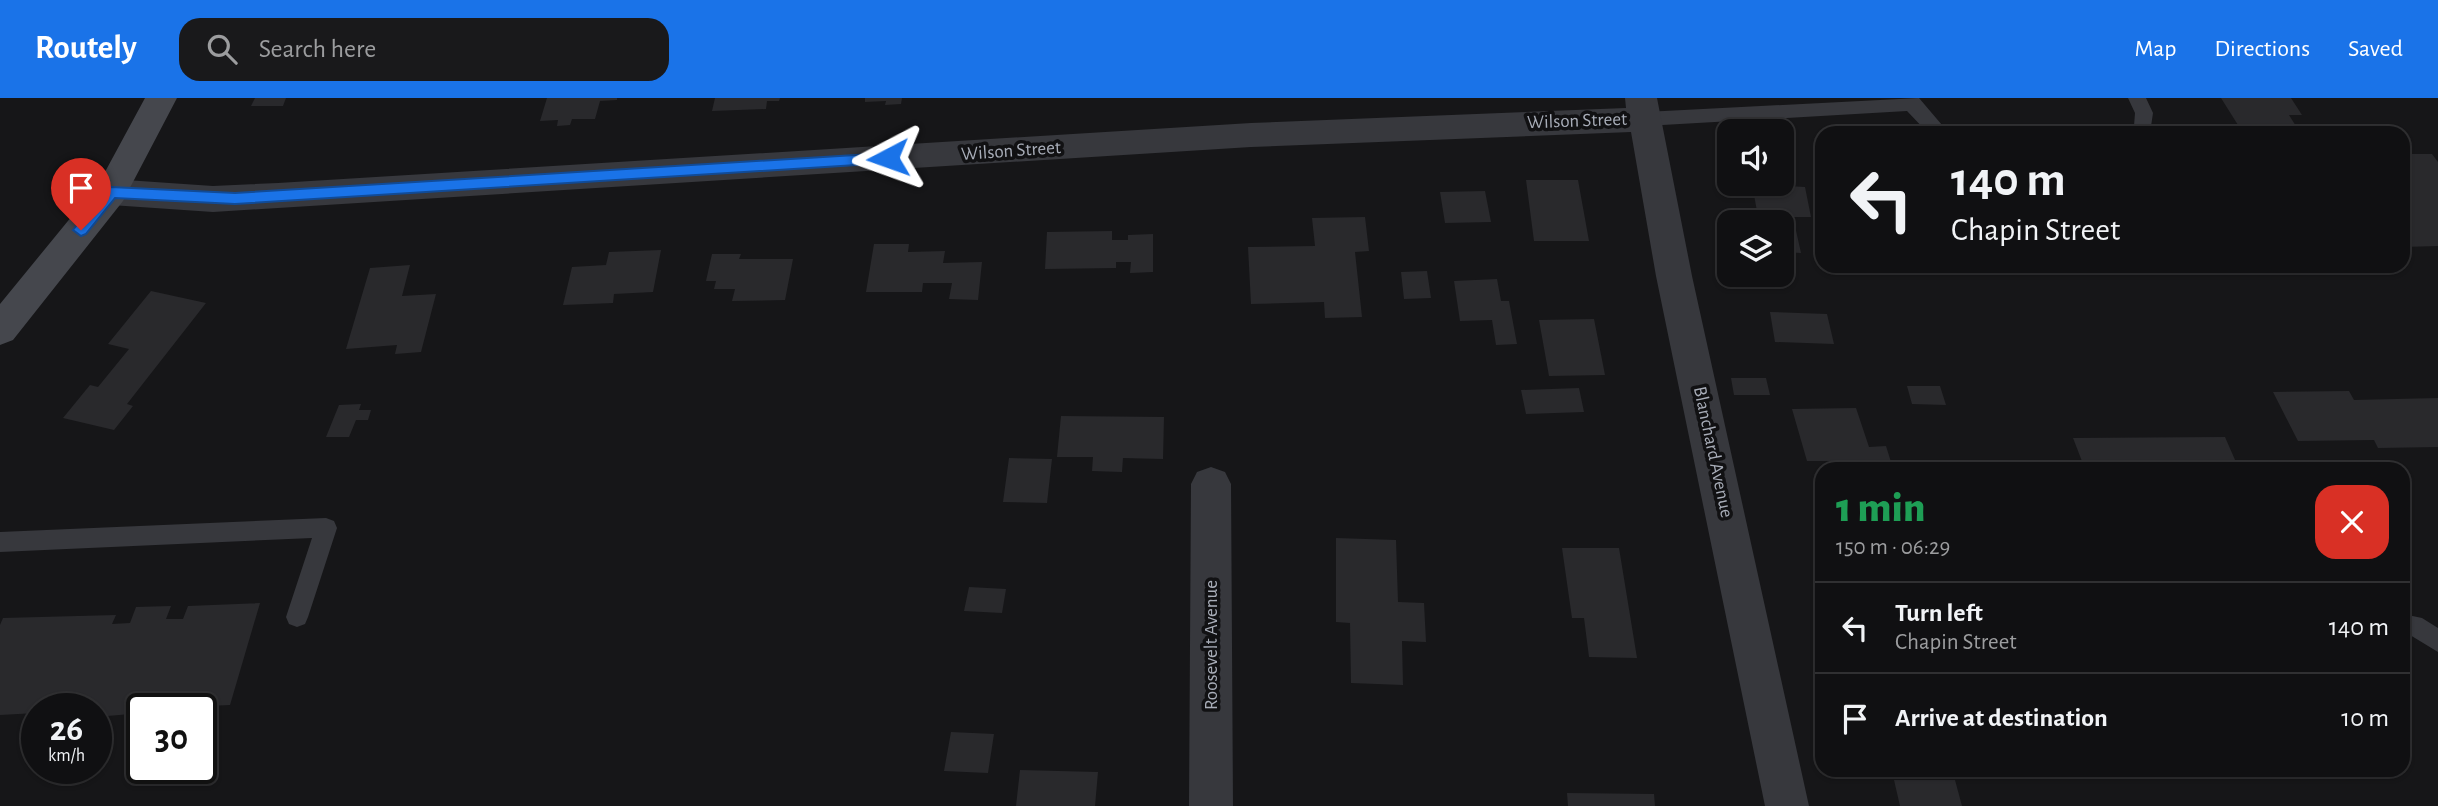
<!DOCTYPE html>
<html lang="en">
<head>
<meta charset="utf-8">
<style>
	:root { --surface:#101012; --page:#19191b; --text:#f1f3f6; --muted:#9c9d9f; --line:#303032; --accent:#1a73e8 }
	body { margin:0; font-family:"Alegreya Sans",sans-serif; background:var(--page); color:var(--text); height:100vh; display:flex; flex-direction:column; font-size:26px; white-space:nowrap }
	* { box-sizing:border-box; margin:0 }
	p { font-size:23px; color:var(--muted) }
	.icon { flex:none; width:38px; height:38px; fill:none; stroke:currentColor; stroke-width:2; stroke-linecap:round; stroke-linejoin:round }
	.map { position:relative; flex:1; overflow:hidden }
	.side { position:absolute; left:1815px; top:364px; width:595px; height:315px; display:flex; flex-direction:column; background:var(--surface); border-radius:21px; box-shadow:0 2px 5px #0004,0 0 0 2px var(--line) }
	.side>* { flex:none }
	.guide { position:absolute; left:1815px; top:28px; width:595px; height:147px; border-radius:21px; box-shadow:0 2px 5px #0004,0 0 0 2px var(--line); background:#101012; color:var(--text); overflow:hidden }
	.controls { position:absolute; left:1717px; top:21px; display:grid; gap:14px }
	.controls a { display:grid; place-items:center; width:77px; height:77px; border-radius:14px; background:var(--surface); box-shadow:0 2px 5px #0004,0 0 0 2px var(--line); font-size:35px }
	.speed { position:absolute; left:21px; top:595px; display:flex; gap:14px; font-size:35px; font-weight:700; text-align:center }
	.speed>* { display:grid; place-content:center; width:91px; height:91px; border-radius:50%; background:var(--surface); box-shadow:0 2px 5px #0004,0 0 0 2px var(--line); line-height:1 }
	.speed small { font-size:18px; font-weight:400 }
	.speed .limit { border:4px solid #111; border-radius:10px; background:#fff; color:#111 }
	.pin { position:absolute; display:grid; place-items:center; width:60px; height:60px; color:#fff; margin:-72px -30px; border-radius:50% 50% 50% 0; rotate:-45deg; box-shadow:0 0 7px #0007 }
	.pin .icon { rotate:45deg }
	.me { position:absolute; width:77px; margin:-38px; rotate:266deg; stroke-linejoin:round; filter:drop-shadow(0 0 5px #0008) }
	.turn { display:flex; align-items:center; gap:24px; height:147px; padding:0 21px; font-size:32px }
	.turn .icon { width:91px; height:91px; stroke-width:2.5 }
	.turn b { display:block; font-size:49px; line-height:60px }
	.round { display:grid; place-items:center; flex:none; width:74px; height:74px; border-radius:21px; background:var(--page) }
	.head { display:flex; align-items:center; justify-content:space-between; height:119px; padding:0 21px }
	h1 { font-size:42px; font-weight:800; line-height:52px; color:#1e9e55 }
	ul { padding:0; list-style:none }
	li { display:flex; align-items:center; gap:21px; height:91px; padding:0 21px; border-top:2px solid var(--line) }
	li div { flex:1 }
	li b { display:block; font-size:26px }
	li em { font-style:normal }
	header { display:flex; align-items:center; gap:42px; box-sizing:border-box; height:98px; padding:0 35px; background:var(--accent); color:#fff }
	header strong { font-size:33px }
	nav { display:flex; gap:38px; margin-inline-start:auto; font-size:24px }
	.search { width:490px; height:63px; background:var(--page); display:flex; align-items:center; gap:18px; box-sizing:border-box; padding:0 24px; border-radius:21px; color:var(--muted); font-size:26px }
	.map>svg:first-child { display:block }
	.building { fill:#29292c }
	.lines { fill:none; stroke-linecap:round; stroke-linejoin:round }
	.lane { fill:#37383d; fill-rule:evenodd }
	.street { fill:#37383d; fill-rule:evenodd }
	.secondary { fill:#45474d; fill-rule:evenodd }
	.route { fill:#1a73e8; stroke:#114b97; stroke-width:2 }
	.labels { text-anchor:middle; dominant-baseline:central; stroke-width:7; stroke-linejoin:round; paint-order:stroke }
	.street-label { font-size:19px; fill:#a8adb8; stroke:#111113 }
</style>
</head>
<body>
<header>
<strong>Routely</strong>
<div class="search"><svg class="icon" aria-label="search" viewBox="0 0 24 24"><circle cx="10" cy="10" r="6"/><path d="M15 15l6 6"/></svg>Search here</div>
<nav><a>Map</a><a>Directions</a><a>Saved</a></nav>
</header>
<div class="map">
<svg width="2438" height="708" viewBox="0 0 2438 708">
	<rect width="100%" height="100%" fill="#161618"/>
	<!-- building -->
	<path class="building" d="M255,0H286L283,8H251Z
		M547,0H617V2L600,3L595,21H572L570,27L557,28L558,22L540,23Z
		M715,0H780L779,3H767L766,11L712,13Z
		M865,0H902L901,6L885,7L886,3L865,4Z
		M2221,0H2291L2302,17H2289L2299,33L2243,35Z
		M2403,56H2432L2438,64V148L2403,149V97L2406,91L2403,86Z
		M1526,82H1578L1589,143H1534Z
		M1752,86L1805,89L1811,119H1793L1801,155L1782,154V124H1759Z
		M1485,93L1491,124L1445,125L1440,94Z
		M1365,119L1369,153L1355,154L1362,219L1325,220L1324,204L1251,206L1248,149L1315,148L1312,120Z
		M1112,133V142H1128V137L1153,136V174L1130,175L1131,164H1116V170L1045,171L1047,134Z
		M874,146H909L908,154L945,153L943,165L982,164L978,202L949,201L952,185H923L922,194H866Z
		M661,152L653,194L614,196L613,205L563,207L572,169L606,167L609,154Z
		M712,156H741L739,161H793L785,202L732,203L735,191H714L716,183H706Z
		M410,167L402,198L436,196L421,254L395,256L397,247L346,251L370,170Z
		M2055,168H2099L2100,171L2058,173Z
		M1427,173L1431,200L1404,201L1401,174Z
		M1497,181L1501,203H1509L1517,246L1496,247L1492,222L1460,223L1454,183Z
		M151,193L206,205L127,306L133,308L114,332L63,320L90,287L98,289L129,251L108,246Z
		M1770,214L1827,216L1834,246L1775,244Z
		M1594,221L1605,277L1549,278L1539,222Z
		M1731,280H1766L1770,297H1734Z
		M1907,288H1940L1946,307L1912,306Z
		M1579,290L1584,314L1526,316L1521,292Z
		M2349,293L2354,302L2438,300V349L2378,350L2374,342L2298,343L2273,294Z
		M361,306L359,312H371L368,322H356L349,339H326L339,307Z
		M1856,310L1869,349L1886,348L1891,364H1879L1882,371H1833L1831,363H1807L1792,311Z
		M1061,318L1164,319L1163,361L1123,360L1122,374L1092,373L1093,359H1057Z
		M2225,339L2239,371H2085L2073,340Z
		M1009,360L1052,361L1047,405L1003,404Z
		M1336,440L1396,442L1398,504L1424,505L1426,544L1402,543L1403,587L1351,585L1350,525L1336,524Z
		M1562,450H1619L1637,560L1589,559L1584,520H1572Z
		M969,489L1006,491L1002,515L964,513Z
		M260,505L230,607L142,611V615L96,619V611H37V624L33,625L36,615L0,617V527L3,520L116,517L112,526L130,525L136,509L171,508L166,521H183L188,508Z
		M951,634L994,636L988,675L944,673Z
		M1020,672L1098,674L1095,708H1016Z
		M1894,682H1955L1962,708H1900Z
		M1567,695L1654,696L1655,708H1568Z"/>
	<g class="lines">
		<!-- lane -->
		<path class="lane" d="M1919,0L1942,27L1950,30L1953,35H1928L1907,13L1645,28L1639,26L1636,21L1639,16L1645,14Z
			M2128,0H2146L2153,15L2150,35H2121L2124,30L2134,28L2135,15Z
			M326,420L334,423L337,430L308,519L305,526L297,529L289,526L286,519L312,440L0,454V434Z
			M2403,516L2422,520L2438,530V554L2410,537L2403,536Z"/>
		<!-- street -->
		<path class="street" d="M1625,0H1657L1692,178L1809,708H1765L1656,178L1631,34L1251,49L213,114L111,107L99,103L94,94L99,85L111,81L213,88L278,85L1251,25L1626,10Z
			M1211,369L1225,374L1231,386L1233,708H1189L1191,386L1197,374Z"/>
		<!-- secondary -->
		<path class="secondary" d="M145,0H177L123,103L13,242L0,247V206L99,85Z"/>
	</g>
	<!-- route -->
	<path class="route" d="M888,55L895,60L888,65L235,106L115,100L86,136L81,138L73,132L106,90L111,89L235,95Z"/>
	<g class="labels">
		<!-- street labels -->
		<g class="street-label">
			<text transform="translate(1577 23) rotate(-2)">Wilson Street</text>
			<text transform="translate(1011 53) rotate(-4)">Wilson Street</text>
			<text transform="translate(1713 354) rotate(78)">Blanchard Avenue</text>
			<text transform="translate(1211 547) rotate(-90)">Roosevelt Avenue</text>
		</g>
	</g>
</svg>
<div class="controls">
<a><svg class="icon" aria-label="sound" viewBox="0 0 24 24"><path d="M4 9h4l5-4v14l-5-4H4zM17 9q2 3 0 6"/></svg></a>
<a><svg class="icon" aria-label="layers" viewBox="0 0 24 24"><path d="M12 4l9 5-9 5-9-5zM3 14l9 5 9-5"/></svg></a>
</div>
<div class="speed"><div>26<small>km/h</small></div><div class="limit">30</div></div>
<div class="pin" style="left:81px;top:132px;background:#d93025"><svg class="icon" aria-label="arrive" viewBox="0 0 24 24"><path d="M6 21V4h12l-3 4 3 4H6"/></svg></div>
<svg class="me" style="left:888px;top:60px" viewBox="-20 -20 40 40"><path d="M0-17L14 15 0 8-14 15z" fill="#1a73e8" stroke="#fff" stroke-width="4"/></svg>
<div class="guide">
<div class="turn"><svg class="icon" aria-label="left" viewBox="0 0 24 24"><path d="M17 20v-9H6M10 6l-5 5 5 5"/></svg><div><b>140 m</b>Chapin Street</div></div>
</div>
<section class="side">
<div class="head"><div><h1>1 min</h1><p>150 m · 06:29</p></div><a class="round" style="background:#d93025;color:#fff"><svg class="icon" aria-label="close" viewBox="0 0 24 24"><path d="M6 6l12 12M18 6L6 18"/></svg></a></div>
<ul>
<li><svg class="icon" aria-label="left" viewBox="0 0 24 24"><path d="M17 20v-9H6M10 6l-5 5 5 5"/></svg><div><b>Turn left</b><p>Chapin Street</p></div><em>140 m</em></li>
<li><svg class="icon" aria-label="arrive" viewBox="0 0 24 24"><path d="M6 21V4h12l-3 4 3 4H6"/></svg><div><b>Arrive at destination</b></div><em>10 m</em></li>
</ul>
</section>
</div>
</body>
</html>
